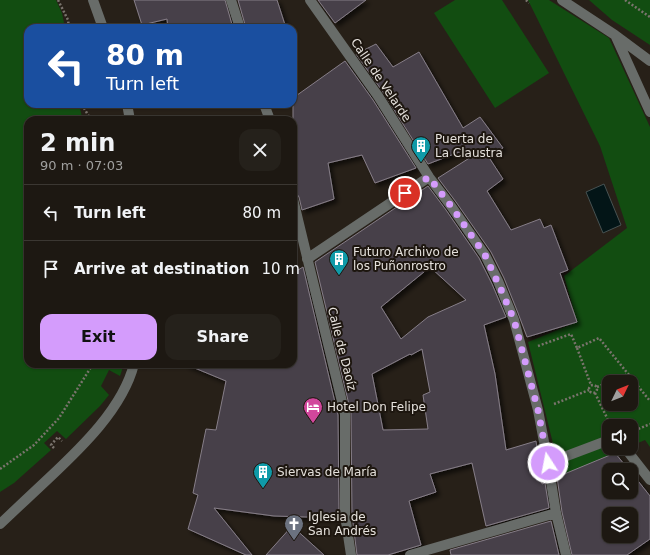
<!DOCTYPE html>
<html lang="en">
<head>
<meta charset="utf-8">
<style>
	:root { --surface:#1d1812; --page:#25211b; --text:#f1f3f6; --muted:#a0a09f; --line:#3b3732; --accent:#d49cfc }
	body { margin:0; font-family:"DejaVu Sans",sans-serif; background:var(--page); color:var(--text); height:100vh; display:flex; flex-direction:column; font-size:15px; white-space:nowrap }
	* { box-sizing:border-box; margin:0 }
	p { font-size:13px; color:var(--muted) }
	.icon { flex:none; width:22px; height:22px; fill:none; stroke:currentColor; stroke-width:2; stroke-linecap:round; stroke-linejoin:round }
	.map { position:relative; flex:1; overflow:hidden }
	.side { position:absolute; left:24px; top:116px; width:273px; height:252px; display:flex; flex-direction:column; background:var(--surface); border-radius:12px; box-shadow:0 1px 3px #0004,0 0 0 1px var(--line) }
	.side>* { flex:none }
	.hud { position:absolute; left:24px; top:24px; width:273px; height:84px; border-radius:12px; box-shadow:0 1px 3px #0004,0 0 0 1px var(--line); background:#1a4fa0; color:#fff; overflow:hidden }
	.needle { width:26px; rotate:47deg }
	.buttons { position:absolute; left:602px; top:375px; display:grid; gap:8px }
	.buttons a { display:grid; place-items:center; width:36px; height:36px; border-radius:8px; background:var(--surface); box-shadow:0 1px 3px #0004,0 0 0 1px var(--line); font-size:20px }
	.pin { position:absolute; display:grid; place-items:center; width:34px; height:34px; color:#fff; margin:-17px; border:2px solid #fff; border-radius:50%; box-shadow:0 1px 4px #0007 }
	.me { position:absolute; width:44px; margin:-22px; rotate:349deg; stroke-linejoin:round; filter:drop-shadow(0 0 3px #0008) }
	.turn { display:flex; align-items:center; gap:14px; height:84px; padding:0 16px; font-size:18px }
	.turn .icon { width:52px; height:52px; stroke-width:2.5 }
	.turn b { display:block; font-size:28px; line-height:34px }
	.round { display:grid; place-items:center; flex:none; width:42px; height:42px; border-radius:12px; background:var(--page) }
	.headline { display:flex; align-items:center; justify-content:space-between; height:68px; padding:0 16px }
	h1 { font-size:24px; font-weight:700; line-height:30px }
	.cta { display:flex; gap:8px; margin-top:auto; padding:8px 16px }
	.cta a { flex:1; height:46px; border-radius:12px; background:var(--accent); color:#111; font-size:16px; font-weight:700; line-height:46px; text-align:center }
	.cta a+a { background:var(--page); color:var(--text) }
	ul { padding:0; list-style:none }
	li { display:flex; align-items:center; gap:12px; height:56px; padding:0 16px; border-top:1px solid var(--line) }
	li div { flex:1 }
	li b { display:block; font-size:15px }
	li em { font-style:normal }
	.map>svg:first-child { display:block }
	.green { fill:#124d11; fill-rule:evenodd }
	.water { fill:#031517; stroke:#475252 }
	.building { fill:#474049; stroke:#867e88; fill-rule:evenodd; filter:url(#shadow) }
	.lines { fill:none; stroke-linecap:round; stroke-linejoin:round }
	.path { stroke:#7a746d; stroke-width:2.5; stroke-dasharray:2 2; stroke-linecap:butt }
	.minor { stroke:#686c69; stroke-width:10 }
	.route { stroke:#d49cfc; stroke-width:7; stroke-dasharray:0 12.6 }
	.labels { text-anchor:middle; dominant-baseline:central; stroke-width:4; stroke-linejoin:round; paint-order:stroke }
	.street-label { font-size:12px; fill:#e5e1dc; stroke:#1d160f }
	.poi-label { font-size:12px; fill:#e5e1dc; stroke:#1d160f; text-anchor:start }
</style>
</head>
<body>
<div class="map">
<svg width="650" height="555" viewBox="0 0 650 555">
	<defs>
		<filter id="shadow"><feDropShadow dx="3.5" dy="3.5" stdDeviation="2" flood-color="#0009"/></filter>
	</defs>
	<rect width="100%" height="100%" fill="#272018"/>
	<!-- green -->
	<path class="green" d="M0,0H56L62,13L65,28H28V104H79L82,117L84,120H28V364H124L120,376L109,370L101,386L109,395L100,406L66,439L57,431L44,443L51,450L14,483L0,492Z
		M455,0H502L549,73L495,108L434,13Z
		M528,0H549L609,38L650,127V447L645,440L631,446V426H609V448H625L561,476L528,342L577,322L564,276L627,228L600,146ZM609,382H631V404H609Z
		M589,0H650V45L612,20Z"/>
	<!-- water -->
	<path class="water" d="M604,184L621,225L603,233L586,192Z"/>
	<!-- building -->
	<path class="building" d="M134,0H225L233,28H168L167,19L142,25Z
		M238,0H277L286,28H246Z
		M318,0H366L335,23Z
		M376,44L393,67L419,52L463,128L480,117L503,148L488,156L503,179L487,191L511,230L540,219L544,228L551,225L568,270L560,273L577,322L527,337L518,313L504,278L491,252L456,202L438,178L471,157L467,149L428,164L383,92L356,54Z
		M345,61L373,100L416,168L375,183L362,155L328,163L334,199L302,210L299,197L297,194L293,193V98Z
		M428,186L446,210L479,258L492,284L506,317L484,325L495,374L506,450L536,441L542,484L545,483L549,508L486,526L472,463L430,474L436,492L409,501L421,545L388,555H357L352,515L351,413L315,262ZM430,267L466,300L428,317L401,339L381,307ZM422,349L430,392L423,395L428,429L383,430L372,374L410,354L411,355Z
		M303,267L338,415L339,518L274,516L214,508L252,555H246L188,529L198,495L193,493L206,429L216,430L226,381L185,364H293V273Z
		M615,453L629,470H609V492H631V472L650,496V539L627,555H572L562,512L557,477ZM609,514H631V536H609Z
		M551,521L559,555H451L450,550Z
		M292,526L324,555H266Z"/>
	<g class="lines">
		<!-- path -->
		<path class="path" d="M58,0L68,20L69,28
			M526,0L529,3
			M625,0L650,17
			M83,104L84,108L91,120
			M538,346L571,334L577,348L599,338L650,401
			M577,348L591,385
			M610,382L628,374
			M589 389a4 4 0 1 1 8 0a4 4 0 1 1-8 0Z
			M597,387L609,382
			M595,393L609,422
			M554,404L589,390
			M631,432L650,424
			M54,448L51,445L58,437L62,441
			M0,469L34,445L59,418L93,364"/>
		<!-- minor -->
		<path class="minor" d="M93,0L103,28
			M231,0L240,28
			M310,0L378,96L429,177L451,206L485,255L498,281L514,320L538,410L548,463L556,513L566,555
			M562,0L615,35L650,61
			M616,37L650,112
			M127,104L130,120
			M264,104L270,120
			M293,199L345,414V515L351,555
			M307,259L429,177
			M625,448L650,480
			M548,463L609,440
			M0,524C16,509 33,493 49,478C81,448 123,408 134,364
			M410,555L556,513"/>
	</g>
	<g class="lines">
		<!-- route -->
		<path class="route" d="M405,193L429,177L451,206L485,255L503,294L514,320L538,410L548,463"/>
	</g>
	<!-- icons -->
	<defs>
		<g id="building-pin" transform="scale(1)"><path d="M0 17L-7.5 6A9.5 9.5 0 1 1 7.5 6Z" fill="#0f9aa8" stroke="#1d160f"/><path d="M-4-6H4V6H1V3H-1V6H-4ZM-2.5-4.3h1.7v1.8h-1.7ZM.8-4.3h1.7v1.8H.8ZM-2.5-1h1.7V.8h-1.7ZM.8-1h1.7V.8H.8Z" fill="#fff"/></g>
		<g id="hotel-pin" transform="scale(1)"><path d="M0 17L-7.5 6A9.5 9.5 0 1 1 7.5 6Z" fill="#d1479c" stroke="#1d160f"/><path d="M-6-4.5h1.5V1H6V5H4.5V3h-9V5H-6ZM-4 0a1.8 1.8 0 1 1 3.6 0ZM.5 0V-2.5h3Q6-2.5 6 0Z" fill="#fff"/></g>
		<g id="church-pin" transform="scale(1)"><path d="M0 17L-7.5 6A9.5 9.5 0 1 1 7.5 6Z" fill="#6b7280" stroke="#1d160f"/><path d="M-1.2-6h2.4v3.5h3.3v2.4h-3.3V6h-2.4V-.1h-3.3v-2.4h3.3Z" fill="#fff"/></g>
	</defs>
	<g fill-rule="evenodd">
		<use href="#building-pin" x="421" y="146"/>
		<use href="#building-pin" x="339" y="259"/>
		<use href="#hotel-pin" x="313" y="407"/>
		<use href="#building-pin" x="263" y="472"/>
		<use href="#church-pin" x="294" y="524"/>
	</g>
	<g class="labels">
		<!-- street labels -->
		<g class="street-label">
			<text transform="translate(381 80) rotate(56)">Calle de Velarde</text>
			<text transform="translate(342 349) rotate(76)">Calle de Daoíz</text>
		</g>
		<!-- poi labels -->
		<g class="poi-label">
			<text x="435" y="139">Puerta de<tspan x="435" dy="14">La Claustra</tspan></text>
			<text x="353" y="252">Futuro Archivo de<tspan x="353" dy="14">los Puñonrostro</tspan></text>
			<text x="327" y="407">Hotel Don Felipe</text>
			<text x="277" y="472">Siervas de María</text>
			<text x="308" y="517">Iglesia de<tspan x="308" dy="14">San Andrés</tspan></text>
		</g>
	</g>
</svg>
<div class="buttons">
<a><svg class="needle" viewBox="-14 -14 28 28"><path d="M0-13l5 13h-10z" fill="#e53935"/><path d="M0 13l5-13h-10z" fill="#a0a09f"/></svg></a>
<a><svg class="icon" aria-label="sound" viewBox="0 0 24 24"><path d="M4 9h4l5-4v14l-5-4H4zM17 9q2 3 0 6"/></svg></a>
<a><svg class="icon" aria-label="search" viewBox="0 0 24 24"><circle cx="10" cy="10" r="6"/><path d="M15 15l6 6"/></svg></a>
<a><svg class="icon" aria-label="layers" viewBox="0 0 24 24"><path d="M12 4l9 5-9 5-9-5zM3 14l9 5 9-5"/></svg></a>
</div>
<div class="pin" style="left:405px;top:193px;background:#d93025"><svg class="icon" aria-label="arrive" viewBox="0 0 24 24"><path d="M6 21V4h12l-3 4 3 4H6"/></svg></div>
<svg class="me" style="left:548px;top:463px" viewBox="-20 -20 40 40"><circle r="17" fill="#d49cfc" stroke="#fff" stroke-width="3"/><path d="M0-11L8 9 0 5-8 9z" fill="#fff"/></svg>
<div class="hud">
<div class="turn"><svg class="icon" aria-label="left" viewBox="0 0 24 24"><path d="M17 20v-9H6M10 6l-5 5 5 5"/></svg><div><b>80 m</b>Turn left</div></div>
</div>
<section class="side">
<div class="headline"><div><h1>2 min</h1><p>90 m · 07:03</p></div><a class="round"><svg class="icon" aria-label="close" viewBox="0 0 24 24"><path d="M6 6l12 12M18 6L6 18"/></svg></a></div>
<ul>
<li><svg class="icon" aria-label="left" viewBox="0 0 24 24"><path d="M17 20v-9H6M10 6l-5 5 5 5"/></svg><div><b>Turn left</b></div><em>80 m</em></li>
<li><svg class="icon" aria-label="arrive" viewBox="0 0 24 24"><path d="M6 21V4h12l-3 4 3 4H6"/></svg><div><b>Arrive at destination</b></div><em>10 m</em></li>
</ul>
<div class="cta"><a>Exit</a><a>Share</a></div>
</section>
</div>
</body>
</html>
